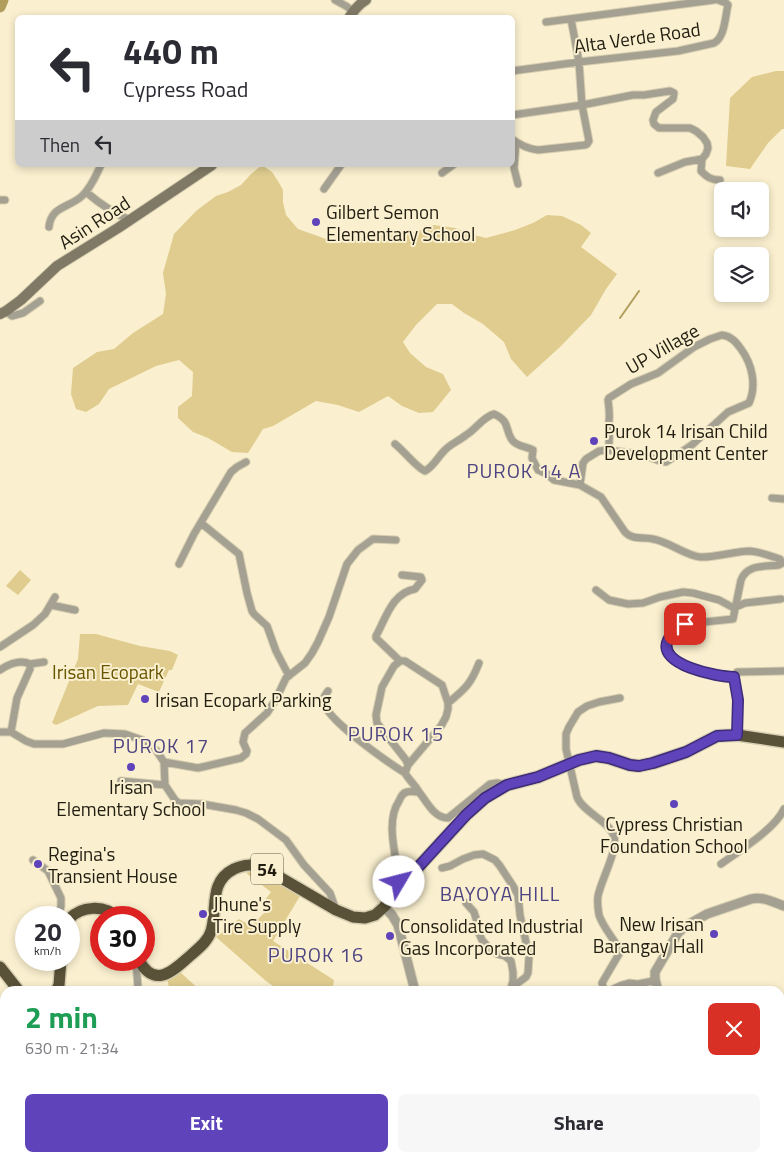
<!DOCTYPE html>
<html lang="en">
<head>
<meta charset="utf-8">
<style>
	:root { --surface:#fff; --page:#f7f7f7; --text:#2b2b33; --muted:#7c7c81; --accent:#5f43bb }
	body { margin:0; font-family:"Titillium Web",sans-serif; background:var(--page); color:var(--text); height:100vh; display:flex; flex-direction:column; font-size:19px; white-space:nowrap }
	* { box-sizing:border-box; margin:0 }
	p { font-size:16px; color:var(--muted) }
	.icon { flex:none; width:28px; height:28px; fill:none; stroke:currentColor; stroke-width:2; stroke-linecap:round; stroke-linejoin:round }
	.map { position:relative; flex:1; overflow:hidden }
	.side { position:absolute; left:0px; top:986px; width:785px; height:176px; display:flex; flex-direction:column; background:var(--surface); border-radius:15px 15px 0 0; box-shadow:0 2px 8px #0003 }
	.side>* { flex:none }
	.banner { position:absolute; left:15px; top:15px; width:500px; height:152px; border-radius:8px; box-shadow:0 2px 8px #0003; background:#fff; color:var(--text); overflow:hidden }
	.buttons { position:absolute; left:714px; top:182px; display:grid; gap:10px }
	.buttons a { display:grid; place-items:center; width:55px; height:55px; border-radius:8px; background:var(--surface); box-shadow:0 2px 8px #0003; font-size:25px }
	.speed { position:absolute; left:15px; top:906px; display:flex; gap:10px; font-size:25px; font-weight:700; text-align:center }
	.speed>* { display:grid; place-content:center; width:65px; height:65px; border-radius:50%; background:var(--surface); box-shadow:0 2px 8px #0003; line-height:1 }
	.speed small { font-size:12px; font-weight:400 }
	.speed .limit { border:8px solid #d22; background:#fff; color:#111 }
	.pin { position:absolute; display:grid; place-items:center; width:42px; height:42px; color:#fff; margin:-21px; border-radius:10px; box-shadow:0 2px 8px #0006 }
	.me { position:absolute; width:55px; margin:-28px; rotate:53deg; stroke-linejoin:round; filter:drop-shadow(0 0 4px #0008) }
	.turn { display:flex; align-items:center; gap:18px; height:105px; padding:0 25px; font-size:22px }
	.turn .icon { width:65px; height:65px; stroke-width:2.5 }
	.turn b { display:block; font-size:35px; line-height:42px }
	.then { display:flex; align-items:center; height:48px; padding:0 25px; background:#0003; gap:10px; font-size:19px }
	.round { display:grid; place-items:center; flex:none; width:52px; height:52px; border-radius:8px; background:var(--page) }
	.overview { display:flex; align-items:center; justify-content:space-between; height:85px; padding:0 25px }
	h1 { font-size:30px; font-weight:700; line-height:38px; color:#1e9e55 }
	.button { display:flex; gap:10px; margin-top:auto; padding:10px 25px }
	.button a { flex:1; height:58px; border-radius:8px; background:var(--accent); color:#fff; font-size:20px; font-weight:700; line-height:58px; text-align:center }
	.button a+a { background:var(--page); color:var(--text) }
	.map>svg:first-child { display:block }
	.green { fill:#dfcc8e }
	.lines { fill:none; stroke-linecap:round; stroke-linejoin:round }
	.stream { stroke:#b19d5c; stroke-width:2 }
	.river { stroke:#b19d5c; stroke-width:11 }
	.minor-casing { stroke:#d7ceb1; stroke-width:9 }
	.tertiary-casing { stroke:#d7ceb1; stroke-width:11 }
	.secondary-casing { stroke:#d7ceb1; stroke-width:12 }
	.trunk-casing { stroke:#d7ceb1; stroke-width:14 }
	.minor { stroke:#a4a092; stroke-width:7 }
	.tertiary { stroke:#a4a092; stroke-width:9 }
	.secondary { stroke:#7f7965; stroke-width:10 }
	.trunk { stroke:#5a5238; stroke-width:11 }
	.route-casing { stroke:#3e2c7a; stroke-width:12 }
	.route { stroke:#5f43bb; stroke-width:9 }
	.poi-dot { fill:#5f43bb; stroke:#faf0cf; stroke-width:2 }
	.labels { text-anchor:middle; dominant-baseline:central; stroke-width:4; stroke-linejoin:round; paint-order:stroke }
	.shield { fill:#faf0cf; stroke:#625c4a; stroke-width:1 }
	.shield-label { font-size:18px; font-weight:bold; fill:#211d11 }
	.street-label { font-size:19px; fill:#211d11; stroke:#faf0cf }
	.poi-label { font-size:19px; fill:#211d11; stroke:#faf0cf; text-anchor:start }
	.park-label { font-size:19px; fill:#685500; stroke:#faf0cf }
	.neighbourhood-label { font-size:20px; letter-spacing:1px; fill:#4e4482; stroke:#faf0cf }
</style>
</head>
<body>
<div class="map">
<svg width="784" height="1162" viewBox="0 0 784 1162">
	<rect width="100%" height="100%" fill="#faf0cf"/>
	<!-- green -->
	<path class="green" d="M776,71H784V129H782L768,143L750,169L726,166L730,98L752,77Z
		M262,165L272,172L278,181L283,190V202L286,215L298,229L337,243L368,237L416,232L434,225L455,228L474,235L486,238L515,230L533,223L547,215L562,216L581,225L591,233L581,247L617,274L606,289L591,315L560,347L527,377L511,359L504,342L483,324L464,313L452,304H437L416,325L403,342L410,353L426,367L443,374L451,390L433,412L419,413L402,406L388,396L359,412L338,405L316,401L273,426L263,429L248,453L232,452L208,438L193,432L178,418V407L192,396L193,372L179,360L156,366L109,389L99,404L86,412L76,409L71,394L73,368L97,352L114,349L133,333L163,314L166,294L163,273L174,234L196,211L216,196L228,192L241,185L251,174Z
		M20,570L31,580L18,595L6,586Z
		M80,634H96L140,646L170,651L178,655L172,670H169L159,692L138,684L128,705L98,706L56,725L52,723L78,659Z
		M253,871L300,896L273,941L334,980L332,991H280L266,981L216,937L239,919L251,926L265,912L262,904L271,892L246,873Z
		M180,972L201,991H170L167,979Z"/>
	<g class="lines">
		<!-- stream -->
		<path class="stream" d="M620,318L639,291"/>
		<!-- river -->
		<path class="river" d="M0,7L3,0"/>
		<!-- minor casing -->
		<g class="minor-casing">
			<path id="minor" d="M335,0L346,6L353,11
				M546,22L714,0
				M512,71L579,62L678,51L714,43C725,37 725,17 728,5L726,3L718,0
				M512,115L582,105L633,95H644L670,91L674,93L673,99L656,112L653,120L654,124L659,128H690L696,131L703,137L707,143L708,148L706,154L702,159L701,171C707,177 711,180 720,180
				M512,139C520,145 528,149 538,150L585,145L587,144L589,141L582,105L579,62L571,19
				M516,142L514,168L518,184
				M442,173L453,165
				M658,173L685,162L702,159
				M324,189L341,165
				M86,192C100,204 113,213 130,220
				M0,200H5
				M49,227C51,206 69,208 82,196C91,188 96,175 101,165
				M6,311L12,316L23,313L40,301
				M395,444C404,451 417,468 425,471C434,466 437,458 444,451C450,444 459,441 466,435C476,429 483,417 494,414C511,422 504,428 512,440C517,447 526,446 533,450L532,458L538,470L547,474L554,480L580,485
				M608,450C611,437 608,432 609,421C610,414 609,407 608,400L609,398L631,384L658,373L694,347L710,339L722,335C731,336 736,342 741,349C752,364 757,385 749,403L728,412L693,444L676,456L666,462L660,461L644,455L608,450L599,451L586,459L583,463L580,485L601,497L625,532C632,540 643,537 653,539C670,542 684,555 700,557C715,558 735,551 750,551C761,552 771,556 780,559L782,563
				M772,498L784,499
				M201,523L239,554L247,593L252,611L254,614L267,626L276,651L289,676
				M179,564L194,534L231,472L237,467L246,462
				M402,575L421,577L422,580L415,589C392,593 386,618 376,636V638L400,661H405L442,685L448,703V709L446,717L441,726L408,765L405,773
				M596,590L609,600L628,604L643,603L660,597L683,592L693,593L719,600L732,607H736L745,603L781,599
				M51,605L75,610
				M0,647L33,625L45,614L55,597
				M400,661L394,666L382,687L376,715L377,723L395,746L406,760L408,765
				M30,664L44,662
				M0,670C9,664 20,659 30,664V669L17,698L11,732
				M734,677L737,672L784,671
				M328,691C326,694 323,697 323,701C325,719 389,763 405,773C409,780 415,785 419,792
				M620,698L599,702L587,706L578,712L569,727L566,734V749L577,797C583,812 609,821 614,836C618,851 601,880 598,896C597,902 598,909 599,915C603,927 613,938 619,949V954L602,983L604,990L609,991L622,985L629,983L638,984L653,981L655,976
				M448,703C465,689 471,684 479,663
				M0,732H11L26,741L34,744H63L104,733L125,734L142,740L156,750L164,762L165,785L175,800L179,803L202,804L236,810L246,813L258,819L286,840L304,865L330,893L336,910
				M737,735L738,700L734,677C724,677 698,671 688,668C678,664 662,652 668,640C671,633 678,627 685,624L733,619L741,580C747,564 764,567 779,565L782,563H784
				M164,762L198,768L241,758L246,754L247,751L243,742L245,733L267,713L276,699L286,678L305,663L312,653L318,642L329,617L347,564L358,550L373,539L396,540
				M121,781L165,785
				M33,860L48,871L61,898V906L58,918
				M721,864C739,851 775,829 784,809
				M442,868L450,866L463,859L474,855L483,854L495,860L500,866L513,886L518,895L520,915L529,956L528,973L526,977L507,991
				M400,887C398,862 384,823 399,801C401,797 402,793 407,792C410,791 415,792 419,792C427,802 434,818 448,818L490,784L497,783L507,785
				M466,903L474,912L478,925V931L482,940L489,948L497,954L505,956L511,961L513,972V981L511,988
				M136,960L138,988L139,991
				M0,1066L5,1062
				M0,1138L5,1132
				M174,1158V1162
				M222,1158L227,1162
				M340,1158L344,1162
				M32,1162L37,1158"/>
		</g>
		<!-- tertiary casing -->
		<g class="tertiary-casing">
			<path id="tertiary" d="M384,907L392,915L398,925L415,991
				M658,991L655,979V972L678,933L684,927L707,914L751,899C763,896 773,902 784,906
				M241,1158L251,1159L256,1158
				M297,1158L299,1162
				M628,1158L633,1162
				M77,1162L99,1158"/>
		</g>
		<!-- secondary casing -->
		<g class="secondary-casing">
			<path id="secondary" d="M349,18C354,10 359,4 366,0
				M0,314L6,311L21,300L57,266L118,228L212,165"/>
		</g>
		<!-- trunk casing -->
		<g class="trunk-casing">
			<path id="trunk" d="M69,919C81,906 105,904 117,918
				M139,960C155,990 174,970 191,955C199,948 208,941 211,931C218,909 208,882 234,869C245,864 253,864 264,868L336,910L353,917L365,918L375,915L384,907L400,887L466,815L485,798L507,785L538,777L579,760L596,756L609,758L630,765L639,766L653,763L686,752L717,736L737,735L784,742
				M0,967L19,991
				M56,991L59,985L61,960"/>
		</g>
		<!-- minor -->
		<use href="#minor" class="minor"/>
		<!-- tertiary -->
		<use href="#tertiary" class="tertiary"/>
		<!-- secondary -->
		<use href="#secondary" class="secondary"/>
		<!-- trunk -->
		<use href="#trunk" class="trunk"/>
	</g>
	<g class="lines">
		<!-- route casing -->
		<g class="route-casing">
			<path id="route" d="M399,882L400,887L466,815L485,798L507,785L538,777L579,760L596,756L609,758L630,765L639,766L653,763L686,752L717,736L737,735L738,700L734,677C718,677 656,665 668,640C671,633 678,627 685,624"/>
		</g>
		<!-- route -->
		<use href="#route" class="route"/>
	</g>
	<!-- markers -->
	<g class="poi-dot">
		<circle cx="316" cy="222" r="5"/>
		<circle cx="594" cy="441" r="5"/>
		<circle cx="145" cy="699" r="5"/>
		<circle cx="131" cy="767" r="5"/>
		<circle cx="674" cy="804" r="5"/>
		<circle cx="38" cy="864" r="5"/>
		<circle cx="203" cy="914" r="5"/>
		<circle cx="714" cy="934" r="5"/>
		<circle cx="390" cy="936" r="5"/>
	</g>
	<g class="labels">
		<!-- shield labels -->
		<rect class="shield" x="251" y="853.5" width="32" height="31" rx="4"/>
		<g class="shield-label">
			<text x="267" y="869">54</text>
		</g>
		<!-- street labels -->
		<g class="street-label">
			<text transform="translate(637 37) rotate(-8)">Alta Verde Road</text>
			<text transform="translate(94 222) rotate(-33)">Asin Road</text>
			<text transform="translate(662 348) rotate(-30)">UP Village</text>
		</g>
		<!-- poi labels -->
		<g class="poi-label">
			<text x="326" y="211">Gilbert Semon<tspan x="326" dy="22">Elementary School</tspan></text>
			<text x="604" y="430">Purok 14 Irisan Child<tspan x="604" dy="22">Development Center</tspan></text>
			<text x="155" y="699">Irisan Ecopark Parking</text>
			<text x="131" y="786" text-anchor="middle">Irisan<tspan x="131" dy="22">Elementary School</tspan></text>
			<text x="674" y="823" text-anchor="middle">Cypress Christian<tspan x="674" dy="22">Foundation School</tspan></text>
			<text x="48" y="853">Regina's<tspan x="48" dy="22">Transient House</tspan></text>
			<text x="213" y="903">Jhune's<tspan x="213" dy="22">Tire Supply</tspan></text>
			<text x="704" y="923" text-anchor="end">New Irisan<tspan x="704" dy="22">Barangay Hall</tspan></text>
			<text x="400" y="925">Consolidated Industrial<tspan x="400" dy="22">Gas Incorporated</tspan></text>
		</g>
		<!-- park labels -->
		<g class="park-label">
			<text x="108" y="671">Irisan Ecopark</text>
		</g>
		<!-- neighbourhood labels -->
		<g class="neighbourhood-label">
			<text x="524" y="470">PUROK 14 A</text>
			<text x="396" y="733">PUROK 15</text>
			<text x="161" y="745">PUROK 17</text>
			<text x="500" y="893">BAYOYA HILL</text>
			<text x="316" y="954">PUROK 16</text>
		</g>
	</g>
</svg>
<div class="buttons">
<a><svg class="icon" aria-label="sound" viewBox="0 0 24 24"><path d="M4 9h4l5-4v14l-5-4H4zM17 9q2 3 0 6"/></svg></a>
<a><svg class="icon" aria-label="layers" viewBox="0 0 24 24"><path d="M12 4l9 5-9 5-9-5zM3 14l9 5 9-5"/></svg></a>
</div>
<div class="speed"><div>20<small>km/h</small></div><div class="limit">30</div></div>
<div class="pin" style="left:685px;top:624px;background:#d93025"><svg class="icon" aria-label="arrive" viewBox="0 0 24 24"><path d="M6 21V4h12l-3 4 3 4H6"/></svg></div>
<svg class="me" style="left:399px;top:882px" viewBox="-20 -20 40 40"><circle r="19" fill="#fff"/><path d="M0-13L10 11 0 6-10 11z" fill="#5f43bb"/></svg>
<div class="banner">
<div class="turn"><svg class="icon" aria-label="left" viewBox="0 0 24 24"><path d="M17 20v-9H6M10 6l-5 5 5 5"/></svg><div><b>440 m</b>Cypress Road</div></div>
<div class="then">Then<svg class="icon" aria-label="left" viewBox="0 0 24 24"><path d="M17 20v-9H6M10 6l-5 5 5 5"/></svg></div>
</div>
<section class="side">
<div class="overview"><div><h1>2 min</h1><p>630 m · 21:34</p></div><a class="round" style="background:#d93025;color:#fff"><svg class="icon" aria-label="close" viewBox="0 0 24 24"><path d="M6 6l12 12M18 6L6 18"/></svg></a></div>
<div class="button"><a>Exit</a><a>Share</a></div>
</section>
</div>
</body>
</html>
